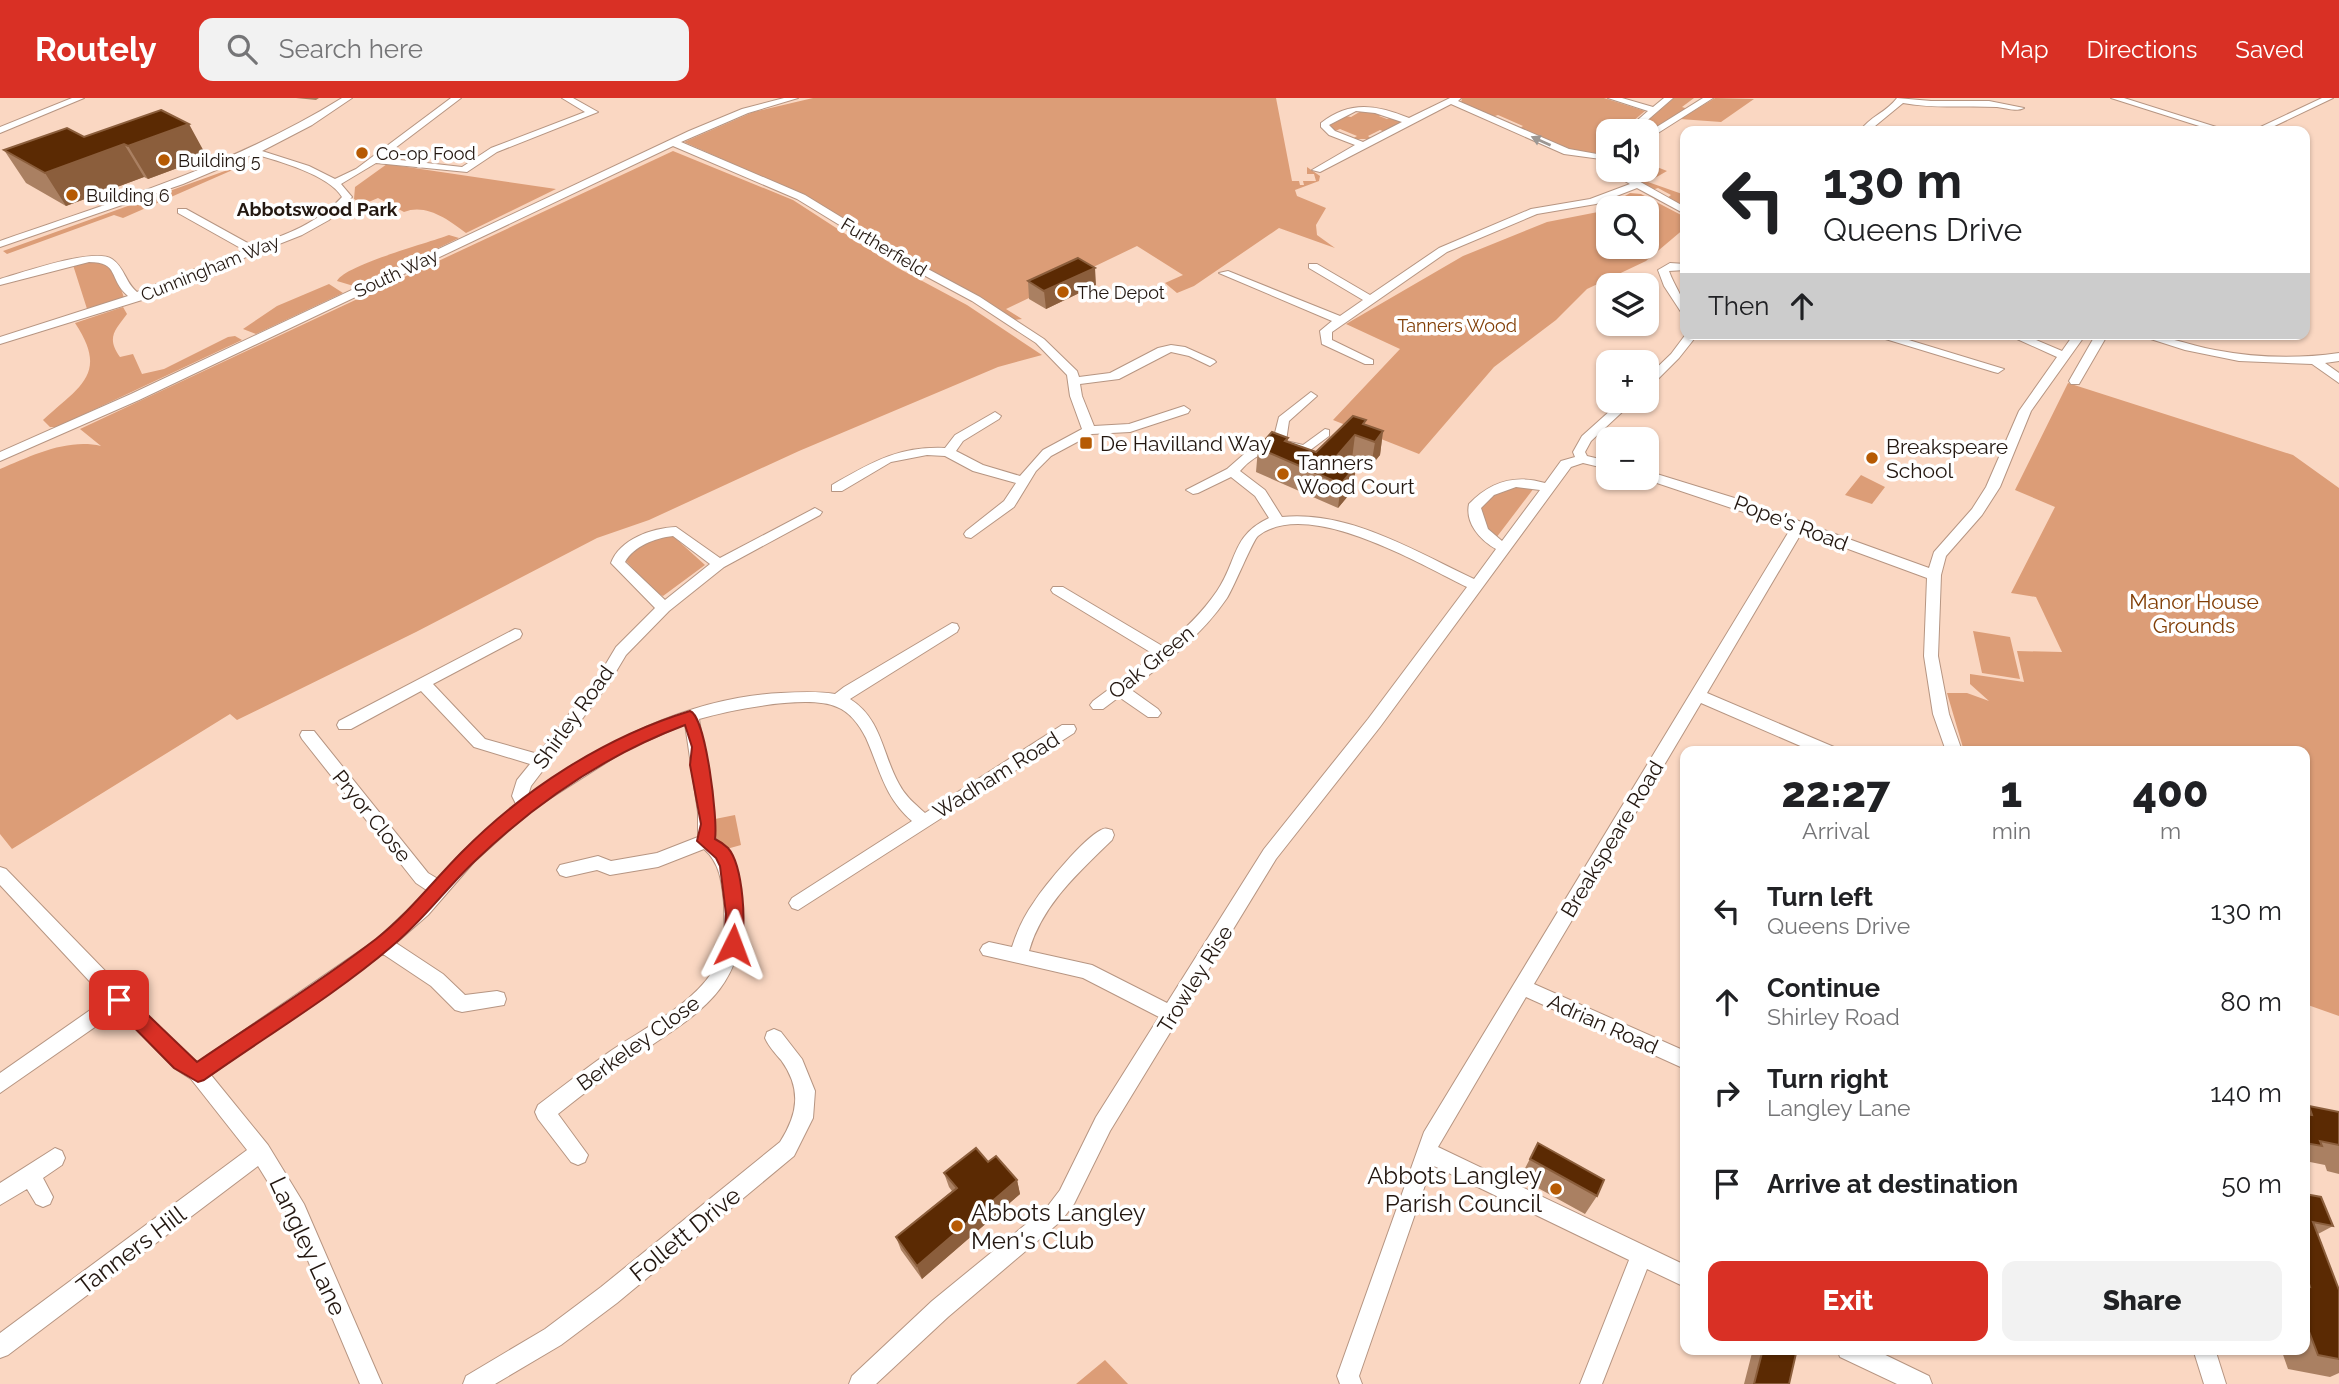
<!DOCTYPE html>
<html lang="en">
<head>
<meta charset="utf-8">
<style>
	:root { --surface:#fff; --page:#f2f2f2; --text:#202124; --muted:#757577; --accent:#d93025 }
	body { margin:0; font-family:Raleway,sans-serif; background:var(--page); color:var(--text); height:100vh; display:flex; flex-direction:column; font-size:26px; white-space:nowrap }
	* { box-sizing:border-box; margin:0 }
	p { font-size:23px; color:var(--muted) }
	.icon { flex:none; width:38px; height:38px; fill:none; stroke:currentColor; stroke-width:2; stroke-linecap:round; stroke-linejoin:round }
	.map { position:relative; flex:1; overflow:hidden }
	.panel { position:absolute; left:1680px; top:648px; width:630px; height:609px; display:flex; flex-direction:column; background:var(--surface); border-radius:14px; box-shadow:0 2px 5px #0004 }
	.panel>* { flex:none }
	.hud { position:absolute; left:1680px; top:28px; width:630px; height:214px; border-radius:14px; box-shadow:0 2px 5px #0004; background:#fff; color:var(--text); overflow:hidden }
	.tools { position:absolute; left:1596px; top:21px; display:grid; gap:14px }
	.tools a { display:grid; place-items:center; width:63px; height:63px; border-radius:14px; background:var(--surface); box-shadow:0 2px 5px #0004; font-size:35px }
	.pin { position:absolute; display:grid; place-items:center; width:60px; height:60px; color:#fff; margin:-30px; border-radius:14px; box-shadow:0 4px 10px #0006 }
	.me { position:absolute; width:77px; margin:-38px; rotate:3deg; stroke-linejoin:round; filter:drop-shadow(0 0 5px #0008) }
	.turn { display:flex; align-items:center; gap:24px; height:147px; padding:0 28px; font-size:32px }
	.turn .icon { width:91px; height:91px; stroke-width:2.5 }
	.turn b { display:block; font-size:49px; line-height:60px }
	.then { display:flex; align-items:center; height:66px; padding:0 28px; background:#0003; gap:14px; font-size:26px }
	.eta { display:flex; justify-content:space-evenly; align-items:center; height:119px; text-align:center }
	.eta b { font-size:42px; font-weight:800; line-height:49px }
	.cta { display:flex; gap:14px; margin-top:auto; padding:14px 28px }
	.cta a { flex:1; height:80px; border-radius:14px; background:var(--accent); color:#fff; font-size:28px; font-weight:800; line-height:80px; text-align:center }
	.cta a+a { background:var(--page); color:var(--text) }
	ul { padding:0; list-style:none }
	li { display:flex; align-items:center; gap:21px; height:91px; padding:0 28px }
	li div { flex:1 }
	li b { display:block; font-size:26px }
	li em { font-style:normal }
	header { display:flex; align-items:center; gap:42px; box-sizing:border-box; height:98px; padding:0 35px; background:var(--accent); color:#fff }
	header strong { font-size:33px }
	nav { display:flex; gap:38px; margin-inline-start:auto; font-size:24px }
	.search { width:490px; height:63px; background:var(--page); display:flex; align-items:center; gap:18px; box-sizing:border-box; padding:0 24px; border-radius:14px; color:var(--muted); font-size:26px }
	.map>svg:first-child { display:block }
	.green { fill:#dc9d77; fill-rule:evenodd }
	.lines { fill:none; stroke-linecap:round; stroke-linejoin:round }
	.minor-casing { stroke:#b69582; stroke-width:2 }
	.minor { fill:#fff; fill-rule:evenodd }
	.wall { fill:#aa8062 }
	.shaded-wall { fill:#8b5e3c }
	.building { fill:#5b2a03; stroke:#8b5e3c; stroke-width:2 }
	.oneway { fill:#9c9793 }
	.route { fill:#d93025; stroke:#8d1f18; stroke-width:2 }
	.poi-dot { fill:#b65a03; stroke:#fff; stroke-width:2.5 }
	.labels { text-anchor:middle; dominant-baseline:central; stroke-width:7; stroke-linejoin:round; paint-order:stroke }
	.far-poi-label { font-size:18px; fill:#231710; stroke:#fff; text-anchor:start }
	.far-street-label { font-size:18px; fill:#231710; stroke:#fff }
	.far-park-label { font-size:18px; fill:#823f07; stroke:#fff }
	.far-neighbourhood-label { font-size:19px; font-weight:bold; fill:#231710; stroke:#fff }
	.poi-label { font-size:21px; fill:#231710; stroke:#fff; text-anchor:start }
	.street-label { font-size:21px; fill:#231710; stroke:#fff }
	.park-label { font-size:21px; fill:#823f07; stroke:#fff }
	.near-poi-label { font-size:24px; fill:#231710; stroke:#fff; text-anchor:end }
	.near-street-label { font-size:24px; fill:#231710; stroke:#fff }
</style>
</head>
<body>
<header>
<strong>Routely</strong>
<div class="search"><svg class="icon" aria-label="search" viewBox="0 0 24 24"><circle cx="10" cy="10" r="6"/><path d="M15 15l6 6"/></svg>Search here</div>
<nav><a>Map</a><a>Directions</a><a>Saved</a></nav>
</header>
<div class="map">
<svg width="2339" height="1286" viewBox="0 0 2339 1286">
	<rect width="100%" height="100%" fill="#fad7c2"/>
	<!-- green -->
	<path class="green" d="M813,0H1276L1292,83H1299L1300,87H1304L1303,83H1316L1314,76H1307V69L1320,78L1319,83L1295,92L1297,98L1326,110L1316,127L1317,137L1335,150L1279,130L1194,188L1177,195L1165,185L1183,177L1137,148L1006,211L1022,221L1013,222L803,97L684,44L753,14Z
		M1462,0H1604L1645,13L1621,33H1608V44L1598,57L1577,55L1518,31L1523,28L1498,17L1492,19L1461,5Z
		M1674,0H1694L1682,9L1688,11L1648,36L1636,33Z
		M1715,0L1754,1L1721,24L1680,21Z
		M1361,13L1383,16L1379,18L1387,21L1392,19L1402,25L1385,34L1380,32L1368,38L1372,41H1352L1357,38L1340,31L1335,33L1329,28L1346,18L1351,19Z
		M673,53L793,102L898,170L967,207L1042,257L998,269L799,353L649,422L597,440L416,534L237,622L230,616L12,751L0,736V371C31,358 67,340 101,348L80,331Z
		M258,61L123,120L114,117L7,156L3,153Z
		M1647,65L1667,73L1648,84L1685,97V109L1667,100L1671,97L1658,90L1652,92L1620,72H1647Z
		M387,66L556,91L466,135C449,122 426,105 404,114L378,100L364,106L354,101L355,89Z
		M1630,95L1641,96L1685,119V130L1646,163L1587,191L1556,222L1494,269L1419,356L1333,322L1400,251L1346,226L1463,158L1547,124L1598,114ZM1608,110H1647V149H1608Z
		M449,137L459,140L357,189L337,183C345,167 428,145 449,137Z
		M93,162L109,168L116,175L124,200L88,214L73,167Z
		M329,186L343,195L256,236L243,231L277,208Z
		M123,209L127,216C115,232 106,240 120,259L133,256L142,276L164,271L228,239L235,238L242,242L57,329H50L43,322C80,288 109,276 75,225Z
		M2068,285L2293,357L2339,390V918L2305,906V653H1964L1947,595H1967L1989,603L1970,586V576L2024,584L2017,553L2062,554L2036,499L2011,495L2055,409L2015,392Z
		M1861,377L1885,389L1872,406L1845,397Z
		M1525,387L1534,390L1496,440L1490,438L1479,410L1492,396Z
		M662,437L673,438L705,467L663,498L655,494L624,461L626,456Z
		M1973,533L2010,539L2020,581L1982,575Z
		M735,717L741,747L723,752L713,738L715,721Z
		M1105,1262L1128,1286H1076Z"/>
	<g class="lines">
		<!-- minor casing -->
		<g class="minor-casing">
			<path id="minor" d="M72,0H84L0,35V29Z
				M342,0H352L312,27L262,53L309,68L335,81L356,71L451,0H461L382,60L462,69L491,50L585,14L562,0H573L598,14L497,54L467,74L376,65L341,86L352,99L329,122L302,137L143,200L142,202L0,246V239L128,198C108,181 120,164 89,164L0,187V181C22,175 94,149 112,161C125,170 125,184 137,194L244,152L178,115V111H186L253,148C286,137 318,125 342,99C329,77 279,63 254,56L183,86L0,149V143C118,102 236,66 342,0Z
				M784,0H798L748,15L681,44L805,97L913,163L980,199L1044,241L1077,273L1079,279L1110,275L1158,250L1171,247L1185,249L1214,262L1216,264L1210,268L1189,258L1171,254L1119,281L1080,286L1082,298L1094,328L1129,326L1184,308L1190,312L1188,315L1130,334L1092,336L1051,358L1036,373L1014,409L971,440L966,439L964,436L966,433L1004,403L1016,385L973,373L945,358L927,357L891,364L842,393H832V387C871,365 897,348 945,350L955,337L995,314L1001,318L999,321L963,343L956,353L983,367L1020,378L1043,352L1082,331L1070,298L1067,277L1036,245L972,203L905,167L797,101L673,48L139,302L0,363V354L131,296L689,33L742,11Z
				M1450,0H1461L1458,3L1569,51L1608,58V62L1564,56L1451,6L1320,74L1312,72L1355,47L1329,37L1321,29V25C1350,2 1377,7 1409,20ZM1356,13L1375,15L1402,24L1363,44L1335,33L1329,27Z
				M1608,0H1622L1653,9L1664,0H1673L1635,33H1625L1648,13Z
				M1703,0H1713L1647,42V35Z
				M1897,0L1931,3H1989L2024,10C2016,14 2006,10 1997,9C1965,7 1934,11 1903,5L1869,33H1860C1869,19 1887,14 1897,0Z
				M2111,0H2124L2229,33H2215Z
				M2322,0H2333L2264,33H2252Z
				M1608,70L1619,72L1685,109V116L1637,90L1596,106L1537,116L1447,154L1332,234V242L1373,262V266H1365L1322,246L1320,233L1332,223L1219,175L1228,173L1340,218L1363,202L1309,170V166H1317L1370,197L1439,150L1531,111L1590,101L1630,86L1609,74Z
				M1670,165L1685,166V172L1669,173C1674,188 1685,200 1685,215L1681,214L1664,188L1658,172Z
				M1686,236H1698L1679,260L1651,288L1647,289V279L1671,256Z
				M1869,236H1889L2004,271L1998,275L1994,274Z
				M2006,236H2022L2062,253L2074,236H2086L2031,313L2000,389L1982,417L1946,458L1941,477L1938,558L1949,616L1962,653H1946L1933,616L1924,558L1927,480L1802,434L1707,595L1834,649L1836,653H1812L1701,605L1534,886L1685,953V971L1526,899L1438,1049L1685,1167V1189L1647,1171L1602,1286H1580L1629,1162L1432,1067L1359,1278L1362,1286H1340L1337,1278L1424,1034L1791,430L1642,380H1647V373L1741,402L1929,470L1934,454L1972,411L1986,389L2019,313L2057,259Z
				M2096,236H2108L2079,286H2071L2069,283Z
				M2135,236C2163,236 2188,247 2215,252C2257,260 2297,261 2339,255V263L2325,265L2339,275V285L2312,266L2239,263L2185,252Z
				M1311,294L1317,298L1289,323L1286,343L1303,347L1325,331L1329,332V338L1305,356C1278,349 1259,351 1240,373L1265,392L1282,419C1348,412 1415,453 1474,481L1496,451C1480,442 1465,425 1469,406C1490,384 1515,376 1545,385L1561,363L1575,359L1573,354L1582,338L1621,303H1634L1591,343L1585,354L1587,358L1608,363V371L1583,365L1571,369L1380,629L1276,761L1110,1033L1074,1106L1061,1123L948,1219L876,1286H849L852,1278L932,1203L1047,1109L1060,1092L1096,1019L1159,919L1083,880L983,857L980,852L983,847L989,844L1012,849C1017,833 1024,818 1034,804C1045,787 1084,740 1101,732C1106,729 1107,731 1112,732L1114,737L1112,742C1079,774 1042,807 1029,853L1092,867L1167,905L1264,751L1368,621L1467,489C1419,466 1308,399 1258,438C1253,442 1234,489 1227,500C1202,537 1166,565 1130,591L1158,611L1161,615L1158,619H1148L1119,599L1103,611H1093L1090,607L1093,603L1155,557L1053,495L1051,492L1053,489H1063L1164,549C1184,532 1202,515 1217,493C1238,462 1231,438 1269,420L1255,398L1231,379L1198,395L1193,396L1186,392L1227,371L1251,350L1273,343L1279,319ZM1516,389L1540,392L1502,443L1488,431L1481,410L1494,397Z
				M815,410L822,414L820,417L724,469L669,513L626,557L608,587L531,688L528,697C604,645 688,599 781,595C799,594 818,593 835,596L844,589L952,525L957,526L959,530L957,534L850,601C882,621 882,656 899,686C905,698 915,706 925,715L1062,627H1074L1076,631L1074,635L798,812L792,810L789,805L792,800L912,723C884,699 880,671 866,640C860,628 850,614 837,609C809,596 729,612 699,621L714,714L715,740C734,755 739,779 741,802C749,892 697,916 631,961C606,978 582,997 558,1016L588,1057L585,1064L578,1067L571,1064L538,1021L535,1014L538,1007C562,989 586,970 612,952C646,929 689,909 713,873C726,852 725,828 724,805C722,784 720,765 704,751L658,769L610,777L597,772L566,779L560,777L557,772L560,767L598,758L611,763L657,755L698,739V714L685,626L626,652L532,712L474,764L428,817L396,845L443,876L465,897L497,893L504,895L506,901L504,907L462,914L455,912L431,888L383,856L211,977L268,1047L304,1106L382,1286H360L290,1120L258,1068L8,1257L0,1260V1235L247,1052L191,981L174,970L118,913L0,995V975L106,901L0,787V769L6,771L188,958L198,964L377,841L428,793L416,785L302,641L300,637L302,633H314L428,775L438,781L462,754L516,706L512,698L517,682L530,666L474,649L421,593L351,631H339L337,627L339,623L515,531L520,532L522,536L520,540L433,586L485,641L538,656L598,579L616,549L655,510L611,465C620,441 652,430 676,429L720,460ZM673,438L710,466L665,502L625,464C634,448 655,440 673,438Z
				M774,931L781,934L802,961L815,993L813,1020L794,1058L617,1205L561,1247L495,1286H463L466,1278L545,1231L601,1189L780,1044C798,1016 802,991 781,962C775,955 769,949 765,940L767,934Z
				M55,1050L62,1053L65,1060L62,1067L43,1080L53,1099L50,1106L43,1109L36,1106L27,1091L0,1107V1085Z
				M1837,1251H1873L1929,1278L1932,1286H1897L1840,1259Z
				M2193,1251H2215L2226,1286H2204Z"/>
		</g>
		<!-- minor -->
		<use href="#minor" class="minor"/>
	</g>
	<!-- wall -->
	<path class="wall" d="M296,0H319L316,2Z
		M84,39L207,59L148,81L144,79L66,108L26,85L4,52Z
		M1028,183L1096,187L1046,211L1029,201Z
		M1365,327L1383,333L1380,357L1371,368L1352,361L1349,365L1356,368L1353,392L1338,410L1256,374L1258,350L1288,340V344L1316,354Z
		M2309,1008L2339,1014V1076L2327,1073L2325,1067L2305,1063V1011Z
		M1538,1045L1597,1098L1585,1116L1520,1080Z
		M988,1064L1017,1082L1020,1096L922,1181L901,1152L896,1139L952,1093L949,1089L944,1075Z
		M2305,1096L2333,1128L2318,1136L2339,1192V1275L2330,1279L2288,1271L2281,1251H2305Z
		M1753,1251H1797L1789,1286H1744Z"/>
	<!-- shaded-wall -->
	<path class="shaded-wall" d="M189,26L207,59L148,81L128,48Z
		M124,46L144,79L66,108L45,75Z
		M1095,170L1096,187L1046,211L1044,193Z
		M1383,333L1380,357L1371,368L1375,344Z
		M1355,337L1352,361L1332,385L1335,360Z
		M1356,368L1353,392L1338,410L1341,386Z
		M1017,1082L1020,1096L922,1181L917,1168Z"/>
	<!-- building -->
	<path class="building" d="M161,12L189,26L128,48L124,46L45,75L4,52L67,30L84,39Z
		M1078,160L1095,170L1044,193L1028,183Z
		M1353,318L1366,322L1363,326L1383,333L1375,344L1355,337L1335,360L1356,368L1341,386L1258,350L1272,334L1288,340L1285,343L1316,354Z
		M2309,1008L2339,1014V1047L2320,1043L2322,1048L2305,1045V1016L2312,1017Z
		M1538,1045L1604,1082L1597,1098L1530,1061Z
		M976,1050L988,1064L996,1058L1017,1082L917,1168L896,1139L957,1090L944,1075Z
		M2305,1096L2321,1099L2333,1128L2313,1124L2339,1192V1261L2318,1257L2305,1223V1188L2310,1189L2305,1173Z
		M1763,1251H1797L1789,1286H1754Z"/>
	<!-- one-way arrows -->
	<defs><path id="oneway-solid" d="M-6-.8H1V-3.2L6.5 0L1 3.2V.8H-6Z" transform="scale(1.75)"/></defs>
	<use class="oneway" href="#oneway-solid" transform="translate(1541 43) rotate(-156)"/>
	<!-- route -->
	<path class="route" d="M690,613C706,618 718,722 715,741C719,743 725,747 728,750C743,767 748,832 739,852H726L724,847L726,816L720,768L716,760L697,743L701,726L690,667L692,649L685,627C605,657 538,703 476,762C446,790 424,822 391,849C336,896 265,939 204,982L198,984L174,970L113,908L110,902L113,896H126L197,964C257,923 319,885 376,841C409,815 433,783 462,754C524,691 605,639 690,613Z"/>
	<!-- markers -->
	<g class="poi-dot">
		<circle cx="362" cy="55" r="7"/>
		<circle cx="164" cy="62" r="7"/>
		<circle cx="72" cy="97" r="7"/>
		<circle cx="1063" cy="194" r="7"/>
		<rect x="1079" y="338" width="14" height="14" rx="3.5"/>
		<circle cx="1872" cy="360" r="7"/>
		<circle cx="1283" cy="376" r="7"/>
		<circle cx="1556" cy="1091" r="7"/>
		<circle cx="957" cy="1128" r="7"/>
	</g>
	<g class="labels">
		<!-- far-poi labels -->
		<g class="far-poi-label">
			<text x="376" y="55">Co-op Food</text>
			<text x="178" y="62">Building 5</text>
			<text x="86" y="97">Building 6</text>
			<text x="1077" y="194">The Depot</text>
		</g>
		<!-- far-street labels -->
		<g class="far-street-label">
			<text transform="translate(884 149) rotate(31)">Furtherfield</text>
			<text transform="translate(210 170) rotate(-22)">Cunningham Way</text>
			<text transform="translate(396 175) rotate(-25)">South Way</text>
		</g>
		<!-- far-park labels -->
		<g class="far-park-label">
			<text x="1457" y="227">Tanners Wood</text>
		</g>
		<!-- far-neighbourhood labels -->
		<g class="far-neighbourhood-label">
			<text x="317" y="111">Abbotswood Park</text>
		</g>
		<!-- poi labels -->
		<g class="poi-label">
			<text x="1100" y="345">De Havilland Way</text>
			<text x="1886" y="348">Breakspeare<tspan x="1886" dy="24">School</tspan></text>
			<text x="1297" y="364">Tanners<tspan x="1297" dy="24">Wood Court</tspan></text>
		</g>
		<!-- street labels -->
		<g class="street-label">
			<text transform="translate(1791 425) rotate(21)">Pope's Road</text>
			<text transform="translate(1151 564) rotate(-39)">Oak Green</text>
			<text transform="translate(573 619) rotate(-54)">Shirley Road</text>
			<text transform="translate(996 677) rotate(-32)">Wadham Road</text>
			<text transform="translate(372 718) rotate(51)">Pryor Close</text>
			<text transform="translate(1612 741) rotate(-59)">Breakspeare Road</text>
			<text transform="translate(1195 881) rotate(-58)">Trowley Rise</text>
			<text transform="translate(1603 926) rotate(24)">Adrian Road</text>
			<text transform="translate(638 945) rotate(-36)">Berkeley Close</text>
		</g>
		<!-- park labels -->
		<g class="park-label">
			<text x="2194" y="503">Manor House<tspan x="2194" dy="24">Grounds</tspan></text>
		</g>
		<!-- near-poi labels -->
		<g class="near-poi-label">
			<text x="1542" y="1077">Abbots Langley<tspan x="1542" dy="28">Parish Council</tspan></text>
			<text x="971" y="1114" text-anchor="start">Abbots Langley<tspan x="971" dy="28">Men's Club</tspan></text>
		</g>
		<!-- near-street labels -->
		<g class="near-street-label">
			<text transform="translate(685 1136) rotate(-39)">Follett Drive</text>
			<text transform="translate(308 1148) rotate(65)">Langley Lane</text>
			<text transform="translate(131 1152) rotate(-37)">Tanners Hill</text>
		</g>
	</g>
</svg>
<div class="tools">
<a><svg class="icon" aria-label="sound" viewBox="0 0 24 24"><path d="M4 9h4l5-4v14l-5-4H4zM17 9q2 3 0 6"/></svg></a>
<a><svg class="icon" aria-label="search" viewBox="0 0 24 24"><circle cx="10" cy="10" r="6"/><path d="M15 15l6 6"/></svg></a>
<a><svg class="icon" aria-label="layers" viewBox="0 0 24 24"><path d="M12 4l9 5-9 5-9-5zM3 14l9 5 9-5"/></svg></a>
<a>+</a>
<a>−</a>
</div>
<div class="pin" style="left:119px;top:902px;background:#d93025"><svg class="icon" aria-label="arrive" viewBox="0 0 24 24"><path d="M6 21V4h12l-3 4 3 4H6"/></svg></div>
<svg class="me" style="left:733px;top:847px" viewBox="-20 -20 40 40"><path d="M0-17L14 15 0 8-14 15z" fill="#d93025" stroke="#fff" stroke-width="4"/></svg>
<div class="hud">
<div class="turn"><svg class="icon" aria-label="left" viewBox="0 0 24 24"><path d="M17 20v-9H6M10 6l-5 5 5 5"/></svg><div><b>130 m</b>Queens Drive</div></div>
<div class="then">Then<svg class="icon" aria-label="ahead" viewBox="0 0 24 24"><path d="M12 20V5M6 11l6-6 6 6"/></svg></div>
</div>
<section class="panel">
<div class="eta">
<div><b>22:27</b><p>Arrival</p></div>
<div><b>1</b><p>min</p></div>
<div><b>400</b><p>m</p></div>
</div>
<ul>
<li><svg class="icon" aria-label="left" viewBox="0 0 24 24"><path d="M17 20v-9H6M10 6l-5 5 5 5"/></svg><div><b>Turn left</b><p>Queens Drive</p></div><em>130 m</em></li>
<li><svg class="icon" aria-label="ahead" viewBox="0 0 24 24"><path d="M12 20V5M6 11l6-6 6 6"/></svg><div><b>Continue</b><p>Shirley Road</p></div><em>80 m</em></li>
<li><svg class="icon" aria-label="right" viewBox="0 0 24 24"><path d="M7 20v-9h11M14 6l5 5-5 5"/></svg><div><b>Turn right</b><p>Langley Lane</p></div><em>140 m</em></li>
<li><svg class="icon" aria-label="arrive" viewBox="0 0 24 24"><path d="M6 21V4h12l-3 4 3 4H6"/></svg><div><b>Arrive at destination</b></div><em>50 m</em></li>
</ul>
<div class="cta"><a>Exit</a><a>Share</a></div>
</section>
</div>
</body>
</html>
